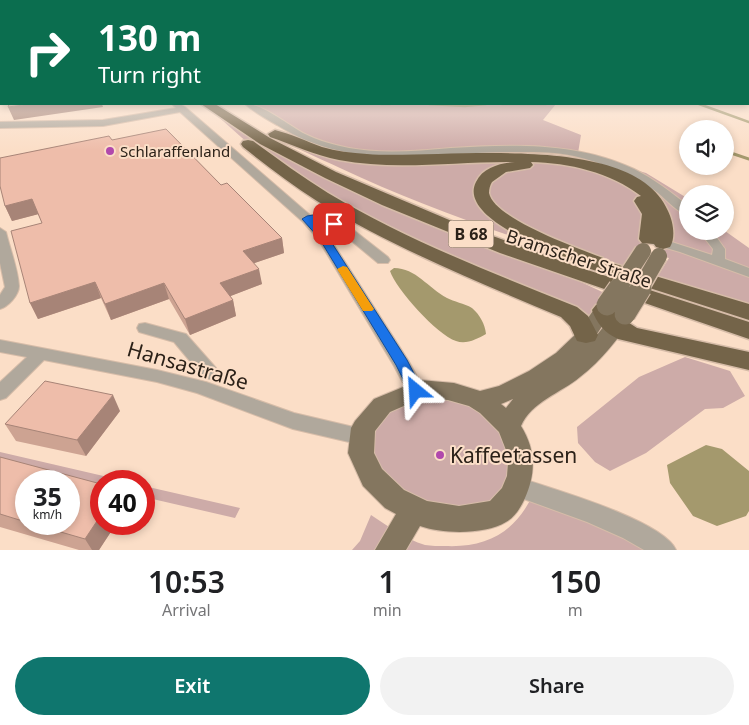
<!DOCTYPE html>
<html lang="en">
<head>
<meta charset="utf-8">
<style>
	:root { --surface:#fff; --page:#f2f2f2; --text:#202124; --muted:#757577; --accent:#0f766e }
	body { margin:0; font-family:"Noto Sans",sans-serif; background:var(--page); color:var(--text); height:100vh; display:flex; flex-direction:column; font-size:19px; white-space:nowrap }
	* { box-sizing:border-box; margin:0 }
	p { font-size:16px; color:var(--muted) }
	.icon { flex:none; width:28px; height:28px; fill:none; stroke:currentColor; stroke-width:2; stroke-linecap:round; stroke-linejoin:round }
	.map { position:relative; height:550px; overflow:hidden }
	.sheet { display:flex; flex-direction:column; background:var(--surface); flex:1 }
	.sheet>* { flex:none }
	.hud { position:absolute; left:0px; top:0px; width:750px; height:105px; box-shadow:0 2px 8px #0003; background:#0b6e4f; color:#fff; overflow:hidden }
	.controls { position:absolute; left:679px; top:120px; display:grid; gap:10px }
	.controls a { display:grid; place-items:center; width:55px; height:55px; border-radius:50%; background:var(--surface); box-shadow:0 2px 8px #0003; font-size:25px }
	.speed { position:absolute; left:15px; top:470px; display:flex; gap:10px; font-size:25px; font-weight:700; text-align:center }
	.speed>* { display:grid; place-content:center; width:65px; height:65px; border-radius:50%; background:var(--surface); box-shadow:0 2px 8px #0003; line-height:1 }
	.speed small { font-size:12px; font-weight:400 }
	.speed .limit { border:8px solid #d22; background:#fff; color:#111 }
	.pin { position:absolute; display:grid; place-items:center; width:42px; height:42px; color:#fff; margin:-21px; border-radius:10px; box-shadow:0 2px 8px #0006 }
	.me { position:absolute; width:55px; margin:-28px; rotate:333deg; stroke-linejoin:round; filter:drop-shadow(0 0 4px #0008) }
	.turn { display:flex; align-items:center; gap:18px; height:105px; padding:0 15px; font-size:22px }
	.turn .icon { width:65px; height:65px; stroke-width:2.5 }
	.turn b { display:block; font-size:35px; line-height:42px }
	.eta { display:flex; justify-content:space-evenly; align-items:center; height:85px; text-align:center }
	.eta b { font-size:30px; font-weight:600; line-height:35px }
	.primary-button { display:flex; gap:10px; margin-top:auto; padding:10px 15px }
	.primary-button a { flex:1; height:58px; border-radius:30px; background:var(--accent); color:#fff; font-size:20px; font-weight:600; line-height:58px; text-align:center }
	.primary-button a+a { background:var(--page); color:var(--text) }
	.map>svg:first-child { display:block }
	.green { fill:#cdaba8 }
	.water { fill:#a4996d }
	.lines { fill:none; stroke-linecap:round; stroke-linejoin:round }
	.stream-far1 { stroke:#a4996d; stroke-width:2.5 }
	.stream { stroke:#a4996d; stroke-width:3 }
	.minor-casing { stroke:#d6bca8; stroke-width:2 }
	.major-casing { stroke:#d6bca8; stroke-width:2 }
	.highway-casing { stroke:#d6bca8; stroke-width:3 }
	.minor { fill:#b0a89c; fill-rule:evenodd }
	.major { fill:#84765f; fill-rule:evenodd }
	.highway { fill:#746449; fill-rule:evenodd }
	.major-bridge-far1-casing { stroke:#d6bca8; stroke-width:19; stroke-linecap:butt }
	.major-bridge-casing { stroke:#d6bca8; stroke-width:23; stroke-linecap:butt }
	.major-bridge-far1 { stroke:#84765f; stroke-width:16 }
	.major-bridge { stroke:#84765f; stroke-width:21 }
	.wall { fill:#cda392; fill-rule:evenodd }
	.shaded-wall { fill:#a78477 }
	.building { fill:#eebdaa; stroke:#a78477 }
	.route { fill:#1a73e8; stroke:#114b97 }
	.slow { fill:#f59e0b }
	.poi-dot { fill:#b149ac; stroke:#fbdec7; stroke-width:2 }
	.labels { text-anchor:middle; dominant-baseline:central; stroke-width:4; stroke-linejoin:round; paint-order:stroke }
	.far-poi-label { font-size:15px; fill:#2b2118; stroke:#fbdec7; text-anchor:start }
	.shield { fill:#fbdec7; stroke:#695a4c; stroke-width:1 }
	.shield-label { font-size:16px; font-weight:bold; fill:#2b2118 }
	.street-label { font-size:18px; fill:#2b2118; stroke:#fbdec7 }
	.near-street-label { font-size:21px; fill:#2b2118; stroke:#fbdec7 }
	.near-poi-label { font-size:21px; fill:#2b2118; stroke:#fbdec7; text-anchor:start }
</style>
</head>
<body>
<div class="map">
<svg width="749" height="550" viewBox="0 0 749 550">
	<rect width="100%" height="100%" fill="#fbdec7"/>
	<!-- green -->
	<path class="green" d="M204,104H207L272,146L515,251L613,297L586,335L580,322L353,215L250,145Z
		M249,104H556L543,120L581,135L578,153L553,150L389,154L337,148L286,127Z
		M268,132L331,154L531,156L599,172L623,183L640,196L651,214L649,239L643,251L618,271C523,241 429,210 340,168C316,157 291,146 268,132Z
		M611,163L646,173L687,198L688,231H725L749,248V312L654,282L669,258L659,256L663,243V214Z
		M685,357L730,371L745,396L723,408L705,409L646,453L610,471L595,462L578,443L577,427L639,377Z
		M419,397L462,401L498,425L512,462L508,482L495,501L453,518L376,474C375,463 371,450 372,439C374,415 401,405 419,397Z
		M0,452L125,481H101V487L0,464Z
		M144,486L240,508L235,518L144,497Z
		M534,492L656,550H352L360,541L371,515C388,526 405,539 425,545C431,546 439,546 445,546C488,548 517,531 534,492Z"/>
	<!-- water -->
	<path class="water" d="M394,268C416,268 428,288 447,298C454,302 464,303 472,308C480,315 485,324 486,334C477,339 466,345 456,341C437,335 396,289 390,271Z
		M706,445L722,449L749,471V511L746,516L717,526L693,516L670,483L667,465Z"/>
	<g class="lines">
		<!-- stream-far1 -->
		<path class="stream-far1" d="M381,104H390
			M429,104L465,106L486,104
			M502,104H546
			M699,104L749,122"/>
		<!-- stream -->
		<path class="stream" d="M725,151L749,159"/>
		<!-- minor casing -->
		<g class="minor-casing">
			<path id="minor" d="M172,104H180L185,107L310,215H325L351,228L388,257L390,260L388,263H378L343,234L319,221H316L329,237L408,360L425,391L422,396L416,398L410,396L394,366L318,239L303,222L180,112L103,126L0,128V122L103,120L176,108Z
				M245,104C262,103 289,126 305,134C319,141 334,145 349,148C382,154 417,151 451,148C513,144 577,142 634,169C654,179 671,192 688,206V215C675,212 665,197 654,190C630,174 603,163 574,156C557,152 539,152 521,152C434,150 357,175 277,125C266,119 254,112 245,104Z
				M0,228L6,232C10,249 18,269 19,286C19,295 8,307 0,309V295L5,287L0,263Z
				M699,231H712L725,249V259L749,268V277L680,252L649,243L647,240L653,236L712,255L713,249Z
				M145,323L186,334L216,368L219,373L216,378L210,379L204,378L174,342L139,332L137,328L139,324Z
				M0,340L157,370L206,382L294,413L362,429L369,431L372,437L369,443L362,445L293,429L197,393L157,382L44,360L6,398L0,400V382L27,357L0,352Z
				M517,477C550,488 663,520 676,550H644L623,538L587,522L510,494L506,487L510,480Z"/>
		</g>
		<!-- major casing -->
		<g class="major-casing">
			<path id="major" d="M607,299L614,301L616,305L595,337C606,326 614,306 631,310L634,315C619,338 602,360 580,377C561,393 531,402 521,426C536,450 536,473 525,498C521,507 515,517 506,522C485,535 442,534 420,526L406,550H375L396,514L385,508L363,486L348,453L351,428L355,421L374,399L420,380L454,383L480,391L499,386L529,371L556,353L578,332L600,301ZM422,398L448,400L469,406L480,413L499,432L506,450L508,463L507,476L502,488L490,501L459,506L427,501L404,490L382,469L374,453L375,431L390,412ZM513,399L506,408L501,404Z"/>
		</g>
		<!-- highway casing -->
		<g class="highway-casing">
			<path id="highway" d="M201,104H215L270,138L336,172L454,222L575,266L749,322V339L500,253L382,205L325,178L260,144Z
				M275,130C291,134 306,141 322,147C336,151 351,153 367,154C438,160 634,129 668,211C673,221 676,238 670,247L663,249L656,247L654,244L642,243L639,239L642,214L634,201L637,197L641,196C610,172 569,163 531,162L533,165L530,168L506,172L492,182C490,185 489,189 489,193C494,219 580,249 603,258L605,261L749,304V320L575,264L572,260C548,250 458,217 476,182C483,167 501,163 515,162C457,161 397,171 339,160C315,155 293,145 270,137L268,134Z
				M248,140L253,141C278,159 302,177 328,193C406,240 493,273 577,307L588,316L598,335L595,341L586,343L577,341L570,326L561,317C478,282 394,248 317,201C291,184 267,166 243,147L241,144L243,141Z
				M604,302L612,305L620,317L637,328L749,352V370L618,339C605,333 597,324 592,310L596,305Z"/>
		</g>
		<!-- minor -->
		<use href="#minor" class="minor"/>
		<!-- major -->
		<use href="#major" class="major"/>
		<!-- highway -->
		<use href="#highway" class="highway"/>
		<!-- major-bridge-far1 casing -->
		<g class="major-bridge-far1-casing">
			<path id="major-bridge-far1" d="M618,289L643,251
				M640,289L659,256"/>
		</g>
		<!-- major-bridge casing -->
		<g class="major-bridge-casing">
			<path id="major-bridge" d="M607,305L619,288
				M625,314L641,288"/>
		</g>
		<!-- major-bridge-far1 -->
		<use href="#major-bridge-far1" class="major-bridge-far1"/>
		<!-- major-bridge -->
		<use href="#major-bridge" class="major-bridge"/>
	</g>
	<!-- wall -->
	<path class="wall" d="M112,140L221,185L282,238L284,253L254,263L262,284L230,296L233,300L236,316L190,335L169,299L111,320L101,298L38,319L30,303L42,223L38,214L12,221L5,206Z
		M120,411L86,456L16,441L5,424Z
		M0,457L101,484V524H116L99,550H79L0,527ZM26,481H69V524H26Z"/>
	<!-- shaded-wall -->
	<path class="shaded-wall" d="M31,104H102L103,107L14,120L8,107Z
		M32,199L39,214L12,221L5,206Z
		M282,238L284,253L246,266L243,251Z
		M259,269L262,284L223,299L220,283Z
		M95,282L101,298L38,319L30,303Z
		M164,283L169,299L111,320L105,304Z
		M233,300L236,316L190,335L185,319Z
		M113,395L120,411L86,456L77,440Z
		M101,515V524H116L99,550H92L85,539Z"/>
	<!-- building -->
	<path class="building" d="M9,104H31L8,107Z
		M166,129L221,185L227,183L282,238L243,251L259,269L220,283L233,300L185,319L164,283L105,304L95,282L30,303L11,231L42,223L32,199L5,206L0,186V158L109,136L112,140Z
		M45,381L113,395L77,440L5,424Z
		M0,457L101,484V515L85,539L33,524H69V481H26V522L0,514Z"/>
	<!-- sky -->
	<linearGradient id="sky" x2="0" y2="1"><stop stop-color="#8da9b7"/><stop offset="0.49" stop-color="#fdf0e6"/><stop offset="1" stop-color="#fdf0e6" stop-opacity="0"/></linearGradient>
	<rect width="749" height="150" fill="url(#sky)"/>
	<!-- route -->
	<path class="route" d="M320,214L339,224L334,227L319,220L314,221L328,237L407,360L423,391L421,395L416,396L411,395L396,365L319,238L302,219L307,216Z"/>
	<!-- slow -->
	<path class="slow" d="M343,266L347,267L372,306L374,309L372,311H363L337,269Z"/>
	<!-- markers -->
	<g class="poi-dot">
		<circle cx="110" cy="151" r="5"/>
		<circle cx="440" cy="455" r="5"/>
	</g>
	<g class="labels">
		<!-- far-poi labels -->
		<g class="far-poi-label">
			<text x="120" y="151">Schlaraffenland</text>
		</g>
		<!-- shield labels -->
		<rect class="shield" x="448.5" y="220.5" width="45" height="27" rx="4"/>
		<g class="shield-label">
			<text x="471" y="234">B 68</text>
		</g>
		<!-- street labels -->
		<g class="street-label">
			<text transform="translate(579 258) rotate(18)">Bramscher Straße</text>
		</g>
		<!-- near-street labels -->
		<g class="near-street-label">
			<text transform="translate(188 365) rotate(16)">Hansastraße</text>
		</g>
		<!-- near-poi labels -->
		<g class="near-poi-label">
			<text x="450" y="455">Kaffeetassen</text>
		</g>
	</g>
</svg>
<div class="controls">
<a><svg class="icon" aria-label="sound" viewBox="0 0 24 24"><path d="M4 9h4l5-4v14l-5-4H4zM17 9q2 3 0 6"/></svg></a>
<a><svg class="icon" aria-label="layers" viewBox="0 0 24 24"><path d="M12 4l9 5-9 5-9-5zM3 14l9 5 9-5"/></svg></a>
</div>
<div class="speed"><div>35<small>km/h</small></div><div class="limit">40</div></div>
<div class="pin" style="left:334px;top:224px;background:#d93025"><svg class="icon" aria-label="arrive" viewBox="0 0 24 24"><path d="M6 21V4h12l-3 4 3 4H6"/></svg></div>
<svg class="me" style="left:416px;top:391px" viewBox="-20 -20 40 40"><path d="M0-17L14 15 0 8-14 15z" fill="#1a73e8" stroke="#fff" stroke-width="4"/></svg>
<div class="hud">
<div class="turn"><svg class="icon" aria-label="right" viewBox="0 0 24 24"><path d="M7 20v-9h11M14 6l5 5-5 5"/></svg><div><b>130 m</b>Turn right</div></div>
</div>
</div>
<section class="sheet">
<div class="eta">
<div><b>10:53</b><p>Arrival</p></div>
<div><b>1</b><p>min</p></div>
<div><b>150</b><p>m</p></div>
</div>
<div class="primary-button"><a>Exit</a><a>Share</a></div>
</section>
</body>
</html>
